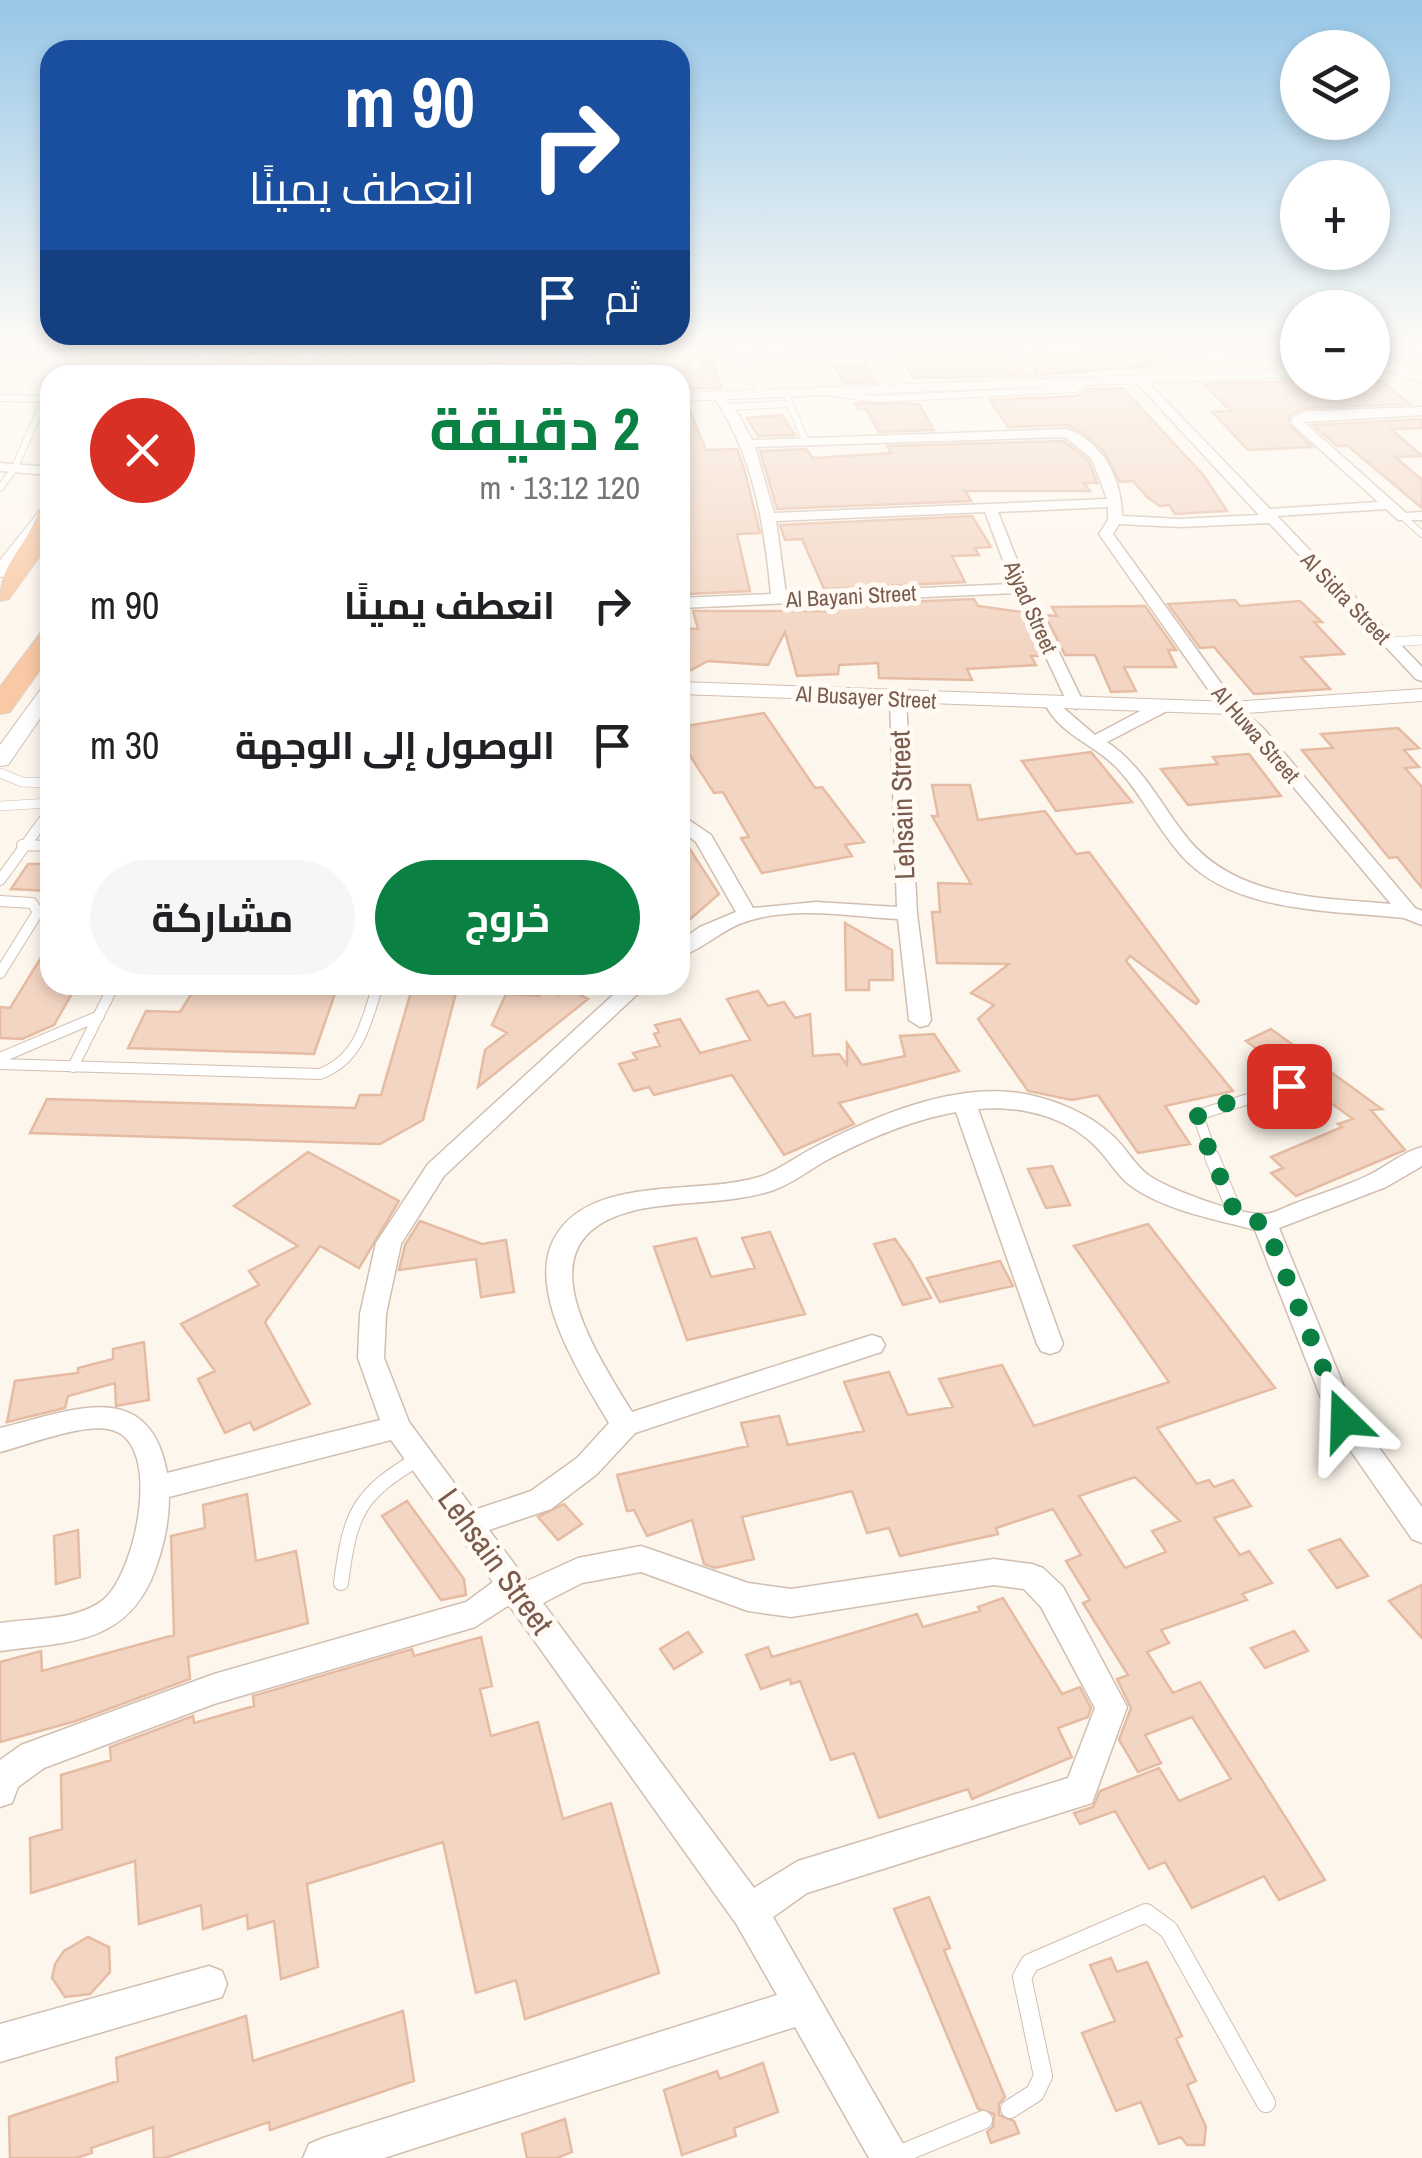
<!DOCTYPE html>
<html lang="ar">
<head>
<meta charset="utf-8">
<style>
	:root { --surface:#fff; --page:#f6f6f6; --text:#202124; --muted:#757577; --accent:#0b8043 }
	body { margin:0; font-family:"Archivo Narrow",Cairo,sans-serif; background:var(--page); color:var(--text); direction:rtl; height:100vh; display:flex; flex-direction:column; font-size:38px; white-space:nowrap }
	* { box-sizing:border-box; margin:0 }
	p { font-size:32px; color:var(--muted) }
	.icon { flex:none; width:55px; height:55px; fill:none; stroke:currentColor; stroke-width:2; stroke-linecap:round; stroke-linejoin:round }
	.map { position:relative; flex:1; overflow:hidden; direction:ltr }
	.panel { position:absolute; left:40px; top:365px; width:650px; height:630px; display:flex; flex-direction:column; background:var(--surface); border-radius:30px; box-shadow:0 5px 15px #0003; direction:rtl }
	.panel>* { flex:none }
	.banner { position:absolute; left:40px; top:40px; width:650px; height:305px; border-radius:30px; box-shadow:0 5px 15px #0003; direction:rtl; background:#1a4fa0; color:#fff; overflow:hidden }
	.fabs { position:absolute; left:1280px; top:30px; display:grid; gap:20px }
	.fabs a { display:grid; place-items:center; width:110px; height:110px; border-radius:50%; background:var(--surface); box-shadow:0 5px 15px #0003; font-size:50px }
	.pin { position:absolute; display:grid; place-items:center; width:85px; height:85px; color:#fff; margin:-42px; border-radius:20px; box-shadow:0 5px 15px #0006 }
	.me { position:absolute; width:110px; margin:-55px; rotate:338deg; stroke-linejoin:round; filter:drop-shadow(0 0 8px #0008) }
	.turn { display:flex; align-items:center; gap:35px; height:210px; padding:0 50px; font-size:45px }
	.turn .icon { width:130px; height:130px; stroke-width:2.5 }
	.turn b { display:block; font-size:70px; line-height:85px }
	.then { display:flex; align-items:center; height:95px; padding:0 50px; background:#0003; gap:20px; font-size:38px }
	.round { display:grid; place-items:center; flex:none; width:105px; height:105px; border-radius:52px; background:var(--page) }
	.head { display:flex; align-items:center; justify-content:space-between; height:170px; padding:0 50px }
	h1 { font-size:60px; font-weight:700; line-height:75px; color:var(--accent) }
	.primary-button { display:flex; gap:20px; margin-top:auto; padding:20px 50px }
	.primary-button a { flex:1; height:115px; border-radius:60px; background:var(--accent); color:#fff; font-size:40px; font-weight:700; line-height:115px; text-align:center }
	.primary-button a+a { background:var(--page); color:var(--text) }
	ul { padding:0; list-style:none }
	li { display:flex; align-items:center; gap:30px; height:140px; padding:0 50px }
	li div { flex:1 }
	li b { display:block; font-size:38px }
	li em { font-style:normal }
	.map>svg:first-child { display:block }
	.building { fill:#f3d5c3; stroke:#e6bba3; stroke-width:2.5; fill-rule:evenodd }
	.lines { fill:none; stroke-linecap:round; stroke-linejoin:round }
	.service-far4-casing { stroke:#d1beb0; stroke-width:8 }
	.service-far3-casing { stroke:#d1beb0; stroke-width:10 }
	.service-far2-casing { stroke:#d1beb0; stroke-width:12 }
	.service-far1-casing { stroke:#d1beb0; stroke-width:16 }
	.service-casing { stroke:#d1beb0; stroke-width:20 }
	.minor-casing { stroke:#d1beb0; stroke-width:3 }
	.tertiary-casing { stroke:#d1beb0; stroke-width:2 }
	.trunk-casing { stroke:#dad1cd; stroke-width:2 }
	.service-far4 { stroke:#fff; stroke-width:6 }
	.service-far3 { stroke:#fff; stroke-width:9 }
	.service-far2 { stroke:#fff; stroke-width:10 }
	.service-far1 { stroke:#fff; stroke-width:14 }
	.service { stroke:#fff; stroke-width:18 }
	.minor { fill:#fff; fill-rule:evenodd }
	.tertiary { fill:#fff; fill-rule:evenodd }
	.trunk { fill:#f9c8a4; fill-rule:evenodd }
	.route { stroke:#0b8043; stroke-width:18; stroke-dasharray:0 32.4 }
	.labels { text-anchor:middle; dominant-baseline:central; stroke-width:10; stroke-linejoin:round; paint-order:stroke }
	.far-street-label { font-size:22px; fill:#7a5c4d; stroke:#fffaf3 }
	.street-label { font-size:28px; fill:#7a5c4d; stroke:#fffaf3 }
	.near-street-label { font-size:32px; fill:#7a5c4d; stroke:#fffaf3 }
</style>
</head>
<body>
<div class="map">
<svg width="1422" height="2158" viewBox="0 0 1422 2158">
	<rect width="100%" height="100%" fill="#fdf6ec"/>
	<!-- building -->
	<path class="building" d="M87,347H146L129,375H76Z
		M328,347H347L342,375H304Z
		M361,347H482L489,362L554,359L578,365L516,368L509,375H356Z
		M565,347H683L693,370L699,374L706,367L698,347H706L722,388L680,389V375H592L587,351Z
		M895,347H977L983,356H1009L1025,376L913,378Z
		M1098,347H1150L1151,366L1035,375L1037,369L1028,357L1091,355Z
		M864,365L874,382L844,383L835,367Z
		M1298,381H1381L1410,404L1305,408L1290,415L1288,424L1312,447L1248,450L1212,412L1231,411L1203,384Z
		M1123,388L1204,476L1227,511L1175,514L1169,505L1160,506L1147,497L1133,481L1120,482L1104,451L1082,432L1067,425L1008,427L990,400L1076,396L1088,389Z
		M855,403L919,404L934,430L879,432L866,409H858Z
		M687,404L706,450L737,449L744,468L760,533L737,534L750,591L688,594L680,561V405Z
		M782,415L795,435L758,436L747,418Z
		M1422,419V428L1391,429L1422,456L1395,457L1422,480V508L1348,446H1337L1313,425Z
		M1064,441L1089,461L1097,483H1084L1090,491H965L971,501L777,509L760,451L806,449L813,458L891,453L887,446Z
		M972,516L991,547L975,548L979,555L952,556L965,582L824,589L802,539L785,540L780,525Z
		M974,599L978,606L1021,612L1041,656H1031L1036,665L967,669L972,680L879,678L878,663L839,665L838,674L797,676L785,632L768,665L708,661L680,676V628L698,629L693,611H834L831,605Z
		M1235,600L1240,606L1300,601L1322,622H1314L1344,654L1301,657L1330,689L1254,694L1214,647L1200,648L1168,604Z
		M1145,606L1176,650H1168L1176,667H1124L1136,691L1111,692L1095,655H1065L1045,615L1057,616L1052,607Z
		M764,713L815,788L822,787L864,842L845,845L852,856L762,873L741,838L749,837L723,792L714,793L680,740V727Z
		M1398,728L1419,748L1404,750L1419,767L1405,768L1422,787V888L1397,857L1389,858L1302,750L1333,748L1321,734Z
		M1091,752L1132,802L1056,811L1022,761Z
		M1249,754L1281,796L1188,805L1161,769L1218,764L1213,757Z
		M932,785H970L978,820L1045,811L1076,854L1089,852L1158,945L1199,1001L1196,1004L1130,956L1126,961L1233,1091L1165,1106L1190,1144L1138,1153L1098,1095L1072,1100L1028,1091L978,1019L994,1005L971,993L1009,964L937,963L932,912H940L938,883L971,884L932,816H938Z
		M680,834L719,894L680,928Z
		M28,864H50V891L11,889Z
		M845,923L892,950L893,980H869V990H846Z
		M50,943V985H77L54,1025L22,1039L0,1038V1007L10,1008Z
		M197,985H338L314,1054L128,1048L146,1011L180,1012Z
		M413,985H458L423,1120L380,1144L30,1133L47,1099L355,1108L360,1095H381Z
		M567,988L588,999L478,1087L485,1050L507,1033L492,1025L506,994L539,996L547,989L558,995Z
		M758,991L768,1006L784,1002L795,1018L810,1014L813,1056L839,1054L847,1065V1043L862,1065L905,1056L900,1036L934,1034L959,1071L839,1103L854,1124L784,1155L732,1075L654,1095L649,1087L634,1091L619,1064L637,1059L633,1053L660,1046L654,1034L659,1032L655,1025L680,1019L700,1053L750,1040L727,999Z
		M1271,1029L1382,1109L1371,1110L1405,1150L1296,1196L1271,1173L1283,1168L1271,1157L1342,1127L1338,1124L1353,1119L1246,1041Z
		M308,1152L399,1201L359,1268L320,1246L265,1322L310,1404L254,1430L250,1422L225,1433L198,1379L215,1371L181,1324L259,1285L249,1271L298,1246L234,1206Z
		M1052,1166L1070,1205L1046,1208L1028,1169Z
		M420,1221L482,1244L506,1240L514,1292L481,1297L476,1259L399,1270L405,1245Z
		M1148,1224L1275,1388L1157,1428L1197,1484L1209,1480L1214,1487L1233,1480L1251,1506L1214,1518L1240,1555L1249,1551L1272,1583L1242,1594L1247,1600L1161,1630L1169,1643L1147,1652L1173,1693L1200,1682L1325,1880L1279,1900L1264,1876L1192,1908L1165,1862L1149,1869L1115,1811L1080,1824L1074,1813L1093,1807L1100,1791L1159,1768L1179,1801L1231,1779L1192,1717L1145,1735L1161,1763L1138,1772L1119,1740L1131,1708L1117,1679L1128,1675L1083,1603L1090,1600L1066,1561L1081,1555L1053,1509L996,1528L998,1534L900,1556L889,1528L867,1533L852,1491L742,1517L754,1559L715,1568L704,1564L692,1520L647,1536L634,1510L627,1511L617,1475L748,1446L741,1423L779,1416L788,1445L864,1431L844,1382L889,1372L908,1415L953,1407L939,1379L1002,1365L1034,1426L1169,1382L1074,1246ZM1135,1477L1180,1521L1152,1531L1166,1552L1125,1568L1079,1496Z
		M770,1232L805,1314L687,1340L654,1247L696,1238L711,1277L755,1268L742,1238Z
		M895,1239L911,1262L931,1298L903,1305L874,1244Z
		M1000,1261L1013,1286L940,1302L927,1278Z
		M144,1342L149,1400L116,1406L115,1383L68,1396L65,1408L7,1422L15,1381L78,1373V1368L113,1359V1349Z
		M247,1494L256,1561L296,1551L308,1623L188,1657L190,1679L76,1721L0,1742V1662L41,1651L42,1671L174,1635L171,1536L205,1528L203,1505Z
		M407,1501L464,1579L466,1595L441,1600L382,1516Z
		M564,1504L582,1524L558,1540L538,1517Z
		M78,1530L80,1577L56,1584L54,1536Z
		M1340,1539L1368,1576L1337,1588L1309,1550Z
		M1422,1585V1638L1389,1601Z
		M1003,1598L1062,1694L1080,1687L1091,1708L1088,1717L1058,1728L1072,1757L972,1799L968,1789L879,1818L854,1753L831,1760L800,1681L791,1684L790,1679L761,1689L746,1655L768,1647L772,1657L917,1614L923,1627L980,1611L978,1607Z
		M1294,1631L1308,1651L1265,1668L1251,1648Z
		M688,1632L702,1652L674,1669L660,1649Z
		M481,1637L492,1686L480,1689L491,1736L538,1722L563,1819L611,1803L659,1973L525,2019L516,1980L476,1993L443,1842L307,1884L318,1967L281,1979L274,1921L248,1929L247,1915L203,1929L201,1905L139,1924L135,1861L31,1893L30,1838L62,1829L61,1775L111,1760L110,1747L193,1716L194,1723L254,1706L253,1696L412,1649L414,1656Z
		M929,1897L950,1948L944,1950L1005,2097L999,2104V2115L1014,2121L1019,2133L991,2143L987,2132L993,2127L994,2114L978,2109L894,1909Z
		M88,1937L109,1947L110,1972L90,1994L65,1997L52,1978L55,1964L64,1951Z
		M1111,1958L1117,1972L1147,1962L1182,2036L1176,2039L1196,2081L1187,2085L1206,2127L1204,2145H1187L1181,2137L1159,2144L1141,2102L1116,2111L1082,2033L1115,2021L1090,1965Z
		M403,2011L414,2081L270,2130L269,2122L165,2158H154L153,2127L91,2148L92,2153L76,2158H10L9,2117L118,2081L116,2058L246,2016L253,2061Z
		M763,2063L778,2112L734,2128L736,2136L682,2155L664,2090L717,2071L720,2079Z
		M565,2119L572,2152L557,2158H527L522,2134Z"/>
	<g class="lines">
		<!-- service-far4 casing -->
		<g class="service-far4-casing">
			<path id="service-far4" d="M494,347L489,349L490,355L560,352
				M690,347L699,367
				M719,347L724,359
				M737,347L762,394
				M861,347L886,389
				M1012,347L1030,371
				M1208,347L1237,375
				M739,351L807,347
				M1014,351L1091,348
				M1155,360L1290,354L1277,347
				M54,375L70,347
				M349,375L354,347
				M516,375L587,371L582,356L559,355
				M825,392L878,399L1076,389L1086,382
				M787,397L805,440
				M0,398L45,399L14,469L0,488
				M728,407L789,404
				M1403,517L1422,534"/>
		</g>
		<!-- service-far3 casing -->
		<g class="service-far3-casing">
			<path id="service-far3" d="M1389,642L1422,640
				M0,773L22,782L50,783
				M0,806L50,803
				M44,819L49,812"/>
		</g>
		<!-- service-far2 casing -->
		<g class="service-far2-casing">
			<path id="service-far2" d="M22,845L50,846
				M0,880L46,817
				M0,901L32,903L38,912L0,973
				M0,1058L99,1016
				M0,1064L320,1074C360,1059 366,1022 378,985
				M73,1067L114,985
				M1213,1159L1198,1115L1289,1086"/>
		</g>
		<!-- service-far1 casing -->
		<g class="service-far1-casing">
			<path id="service-far1" d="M1212,1157L1236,1215
				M341,1583C350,1513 358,1494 420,1458"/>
		</g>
		<!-- service casing -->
		<g class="service-casing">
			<path id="service" d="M1010,2109L1035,2093L1043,2076L1022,1977L1030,1963L1146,1913L1169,1930L1266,2103
				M891,2158L983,2120"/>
		</g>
		<!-- minor casing -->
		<g class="minor-casing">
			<path id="minor" d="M1135,377H1143L1270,509L1378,502L1292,424V418L1307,411L1422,407V415L1304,422L1406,513L1422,512V520H1398L1386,509L1277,516L1422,667V681L1416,679L1269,523L1180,527L1119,524L1113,534L1236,704L1263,728L1415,908L1422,911V925L1404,918C1332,910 1233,914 1181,855C1157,828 1142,795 1118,769C1095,744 1061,736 1045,704L1053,699L1095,735L1157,702H1169V710L1107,742C1140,764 1158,799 1181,830C1230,899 1315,897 1391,904L1251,736L1224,712L1099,534L1108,520V507L998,512L1028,588L1084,704L1076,709L1068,704L1016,593L680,608V598L771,594C764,523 754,456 713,396L719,392L739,415L752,440L1067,429C1104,442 1122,481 1122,516L1180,519L1259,515L1135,381ZM1065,437L1092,459L1107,499L774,513L755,447ZM985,512L1012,584L786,594L776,521Z
				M0,463L50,467V475L0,471Z
				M898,694L906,699L917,914L931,1020L928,1025L920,1027L909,1020L898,919C847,916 791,905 742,923C720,931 702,950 680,956V941L700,927L736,912L696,842L680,829V814L711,835L753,908L816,902L897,907L890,699Z
				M624,985H647L444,1176L401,1244L386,1314L384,1358L409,1422L474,1510L531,1491L577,1458L609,1423C583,1379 527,1294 553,1241C587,1172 701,1197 762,1176C781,1169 797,1156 815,1147C875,1116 955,1081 1025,1094C1056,1100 1090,1114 1113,1136C1126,1148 1134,1164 1148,1175C1170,1190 1236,1214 1262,1214C1271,1215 1283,1208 1291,1205C1316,1195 1344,1187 1369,1175C1387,1166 1403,1152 1422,1147V1166L1386,1187L1279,1228L1356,1416L1422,1507V1543L1412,1539L1330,1421L1255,1230C1215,1219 1172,1212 1137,1190C1120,1180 1112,1164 1099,1150C1069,1117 1022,1105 978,1109L1063,1344L1059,1351L1050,1354L1041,1351L1037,1344L956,1112C911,1120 867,1139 827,1160C809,1170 793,1183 774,1190C735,1203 692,1201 652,1207C515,1228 586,1337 632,1412L872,1335L881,1338L885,1345L881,1352L635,1433L597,1474L551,1509L489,1530L527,1581L578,1558L641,1546L748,1583L791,1589L994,1559L1032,1564L1043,1568L1063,1587L1127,1707L1092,1803L807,1893L773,1917L911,2158H869L795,2027L384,2158H303L309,2144L323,2138L777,1995L737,1925L509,1605L475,1627L214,1704L44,1768L18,1787L12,1803L0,1807V1760L21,1745L214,1674L466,1602L493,1582L391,1440L169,1497C169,1525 162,1554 151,1580C121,1646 63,1642 0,1651V1623C32,1618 77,1621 103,1600C135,1575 164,1444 112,1430C85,1422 28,1445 0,1452V1428C69,1412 149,1374 167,1473L380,1420L358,1358L360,1314L376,1243L428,1164ZM641,1572L748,1611L791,1617L994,1585L1024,1589L1041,1607L1095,1708L1068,1778L798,1861L754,1888L543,1603L582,1583Z
				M209,1966L222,1971L227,1984L222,1997L0,2062V2024Z"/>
		</g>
		<!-- tertiary casing -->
		<g class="tertiary-casing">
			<path id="tertiary" d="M207,347H222L196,375H181Z
				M309,347H324L299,375H284Z
				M1372,357L1422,374V383L1372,366Z
				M1298,369V377L680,401V393Z
				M50,504V520L6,576L0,577V560L44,505Z
				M680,682L1230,702L1422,689V701L1230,714L680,694Z
				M50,684V704L8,765L0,766V745L43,686Z"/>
		</g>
		<!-- trunk casing -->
		<g class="trunk-casing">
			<path id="trunk" d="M236,347H256L231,375H210Z
				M279,347H299L275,375H254Z
				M50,503V542L9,599L0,601C0,562 26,549 39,510Z
				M50,630V656L10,712L0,714V687L41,632Z"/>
		</g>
		<!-- service-far4 -->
		<use href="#service-far4" class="service-far4"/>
		<!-- service-far3 -->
		<use href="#service-far3" class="service-far3"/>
		<!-- service-far2 -->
		<use href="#service-far2" class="service-far2"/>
		<!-- service-far1 -->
		<use href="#service-far1" class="service-far1"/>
		<!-- service -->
		<use href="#service" class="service"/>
		<!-- minor -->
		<use href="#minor" class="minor"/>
		<!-- tertiary -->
		<use href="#tertiary" class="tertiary"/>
		<!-- trunk -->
		<use href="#trunk" class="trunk"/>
	</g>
	<!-- sky -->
	<linearGradient id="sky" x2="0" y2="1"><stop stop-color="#97c7e8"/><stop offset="0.53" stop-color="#fefbf6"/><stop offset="1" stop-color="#fefbf6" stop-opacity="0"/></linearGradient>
	<rect width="1422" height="650" fill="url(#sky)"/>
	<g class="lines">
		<!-- route -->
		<path class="route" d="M1289,1086L1206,1109L1198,1115V1123L1236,1215L1265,1224L1344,1420"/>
	</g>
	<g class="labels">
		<!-- far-street labels -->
		<g class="far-street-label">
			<text transform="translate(851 596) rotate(-3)">Al Bayani Street</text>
			<text transform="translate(1346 598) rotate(46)">Al Sidra Street</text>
			<text transform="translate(1031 607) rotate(66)">Ajyad Street</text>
			<text transform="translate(866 697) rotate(3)">Al Busayer Street</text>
			<text transform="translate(1256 734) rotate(49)">Al Huwa Street</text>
		</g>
		<!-- street labels -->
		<g class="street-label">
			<text transform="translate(902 805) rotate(-92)">Lehsain Street</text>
		</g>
		<!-- near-street labels -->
		<g class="near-street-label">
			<text transform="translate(496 1561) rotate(54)">Lehsain Street</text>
		</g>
	</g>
</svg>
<div class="fabs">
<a><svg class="icon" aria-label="layers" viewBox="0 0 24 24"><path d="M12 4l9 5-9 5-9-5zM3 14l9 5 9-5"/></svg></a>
<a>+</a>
<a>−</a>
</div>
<div class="pin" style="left:1289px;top:1086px;background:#d93025"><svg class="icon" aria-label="arrive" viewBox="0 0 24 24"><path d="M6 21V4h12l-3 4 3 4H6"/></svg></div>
<svg class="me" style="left:1344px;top:1420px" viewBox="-20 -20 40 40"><path d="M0-17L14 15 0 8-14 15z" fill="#0b8043" stroke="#fff" stroke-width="4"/></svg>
<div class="banner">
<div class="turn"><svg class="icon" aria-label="right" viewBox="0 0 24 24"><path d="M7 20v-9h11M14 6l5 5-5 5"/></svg><div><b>90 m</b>انعطف يمينًا</div></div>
<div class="then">ثم<svg class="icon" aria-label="arrive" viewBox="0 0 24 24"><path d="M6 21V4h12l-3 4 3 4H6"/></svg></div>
</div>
<section class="panel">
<div class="head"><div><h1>2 دقيقة</h1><p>120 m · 13:12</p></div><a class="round" style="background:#d93025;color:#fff"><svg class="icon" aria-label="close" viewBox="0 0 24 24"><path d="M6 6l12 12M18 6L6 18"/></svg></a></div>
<ul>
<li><svg class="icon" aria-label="right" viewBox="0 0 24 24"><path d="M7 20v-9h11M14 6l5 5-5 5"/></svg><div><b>انعطف يمينًا</b></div><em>90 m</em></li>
<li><svg class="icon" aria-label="arrive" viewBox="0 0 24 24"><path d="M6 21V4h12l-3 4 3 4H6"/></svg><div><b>الوصول إلى الوجهة</b></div><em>30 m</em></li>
</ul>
<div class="primary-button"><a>خروج</a><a>مشاركة</a></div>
</section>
</div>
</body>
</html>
